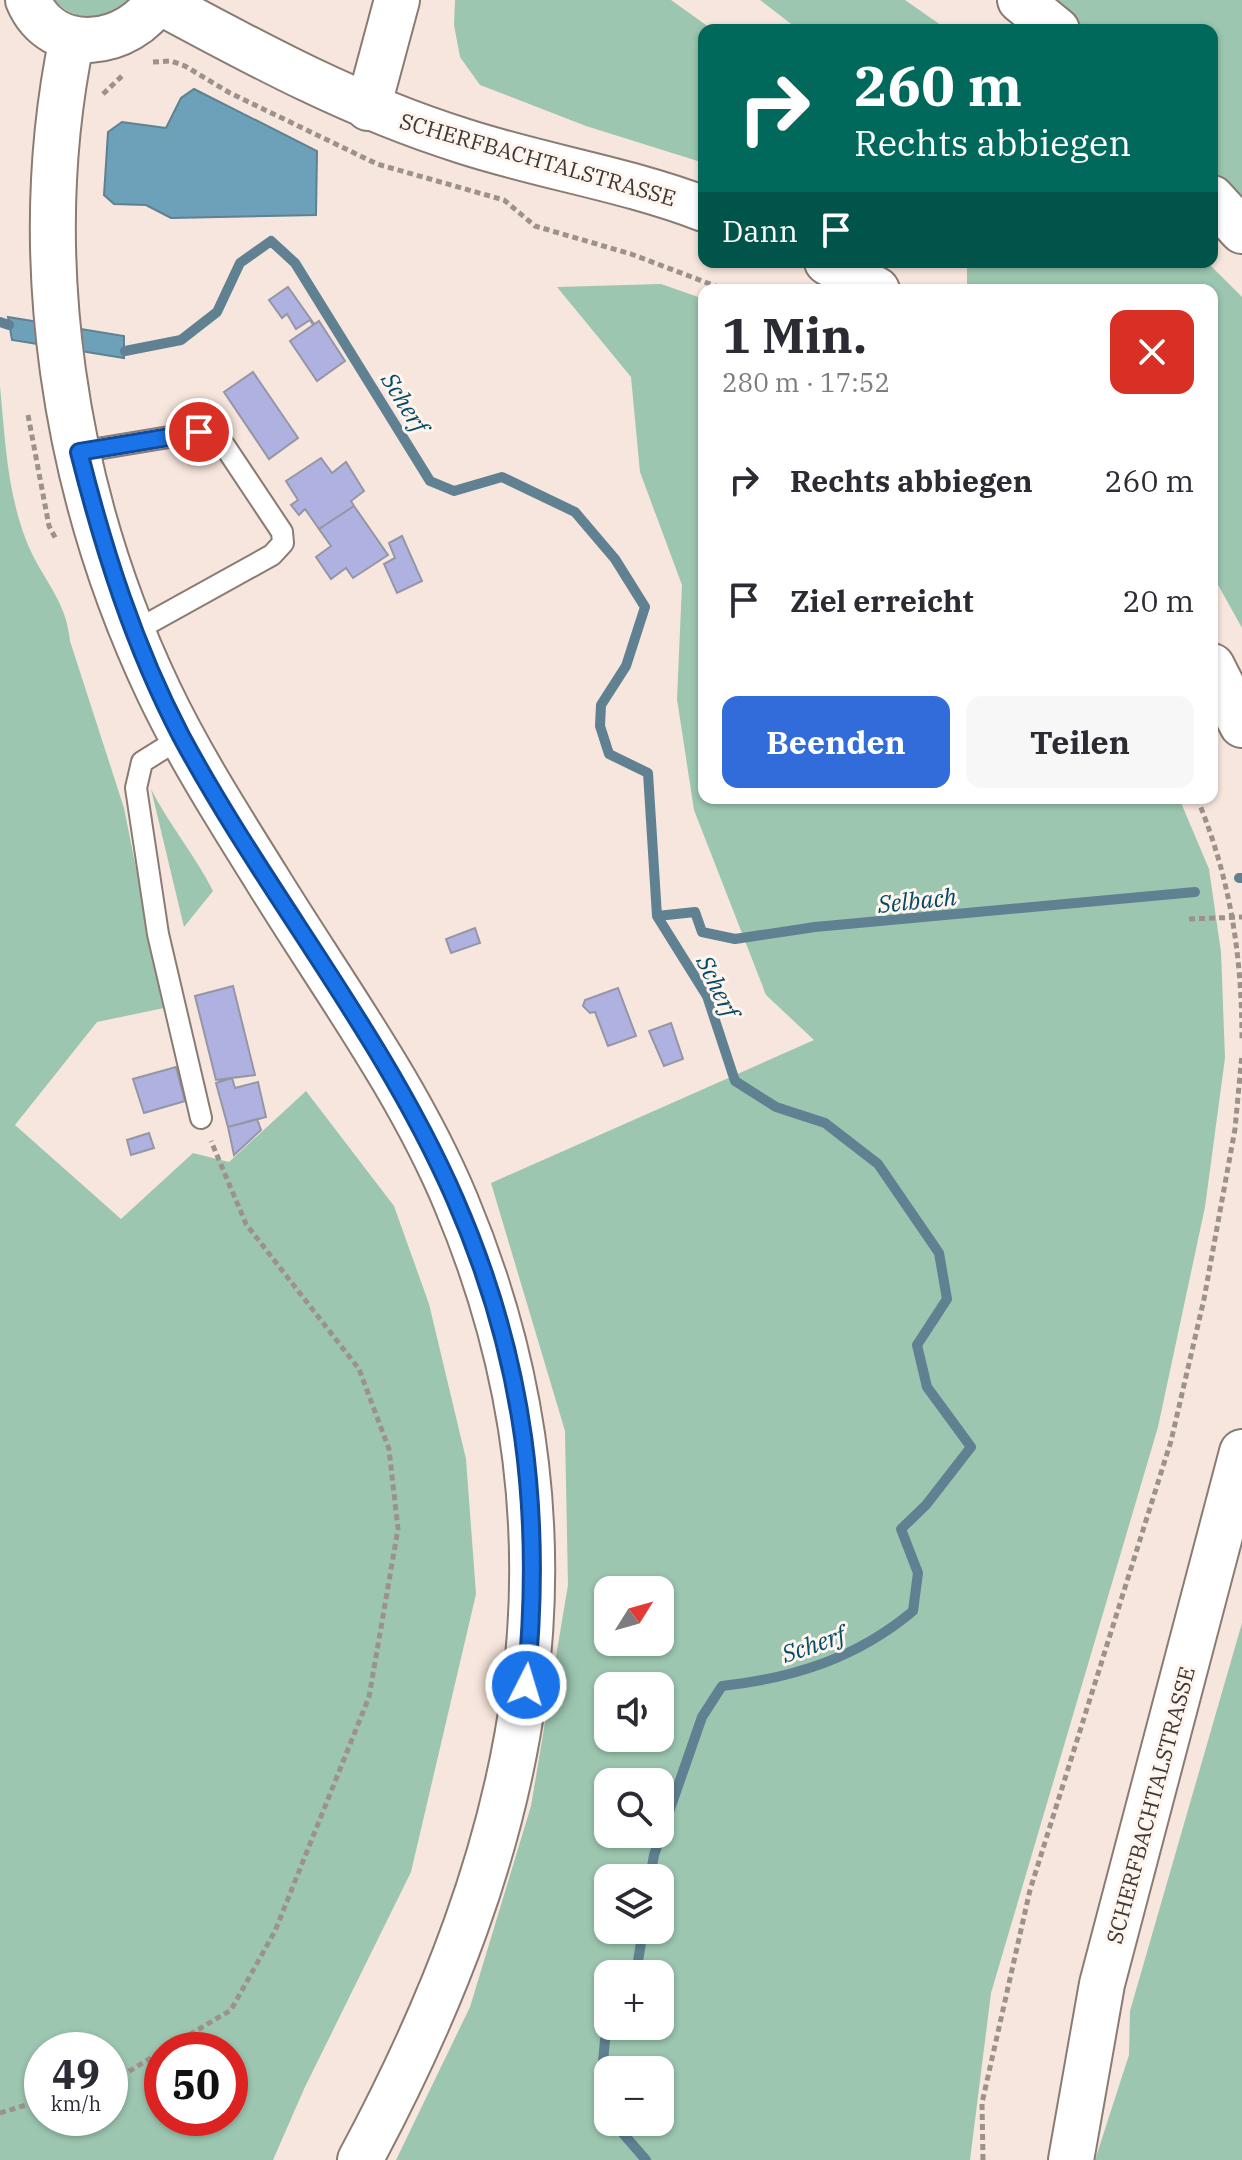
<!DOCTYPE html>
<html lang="de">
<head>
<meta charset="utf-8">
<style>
	:root { --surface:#fff; --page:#f7f7f7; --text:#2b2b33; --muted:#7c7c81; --accent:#326cda }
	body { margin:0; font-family:"IBM Plex Serif",serif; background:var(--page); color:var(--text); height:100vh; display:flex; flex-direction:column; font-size:30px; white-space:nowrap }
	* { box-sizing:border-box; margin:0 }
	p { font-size:26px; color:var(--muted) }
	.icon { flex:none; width:44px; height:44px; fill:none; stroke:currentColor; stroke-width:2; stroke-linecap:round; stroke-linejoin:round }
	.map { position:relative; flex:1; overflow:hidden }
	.sheet { position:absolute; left:698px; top:284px; width:520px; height:520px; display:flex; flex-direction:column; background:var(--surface); border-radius:16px; box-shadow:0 2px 6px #0004 }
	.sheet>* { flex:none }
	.banner { position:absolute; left:698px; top:24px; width:520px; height:244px; border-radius:16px; box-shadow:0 2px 6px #0004; background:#00695c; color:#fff; overflow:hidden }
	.needle { width:52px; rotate:53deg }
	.buttons { position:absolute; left:594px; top:1576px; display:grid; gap:16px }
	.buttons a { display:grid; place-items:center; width:80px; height:80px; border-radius:16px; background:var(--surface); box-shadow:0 2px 6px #0004; font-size:40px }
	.speed { position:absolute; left:24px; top:2032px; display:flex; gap:16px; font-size:40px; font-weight:700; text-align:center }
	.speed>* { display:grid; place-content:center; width:104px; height:104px; border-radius:50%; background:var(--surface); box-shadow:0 2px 6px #0004; line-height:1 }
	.speed small { font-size:20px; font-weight:400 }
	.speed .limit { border:12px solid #d22; background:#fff; color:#111 }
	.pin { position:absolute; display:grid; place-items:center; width:68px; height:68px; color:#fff; margin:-34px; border:4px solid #fff; border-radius:50%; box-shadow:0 2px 8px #0007 }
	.me { position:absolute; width:88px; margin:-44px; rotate:5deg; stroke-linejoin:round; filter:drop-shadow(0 0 6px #0008) }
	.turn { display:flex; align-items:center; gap:28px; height:168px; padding:0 24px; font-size:36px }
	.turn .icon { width:104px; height:104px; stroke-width:2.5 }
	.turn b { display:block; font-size:56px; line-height:68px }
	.then { display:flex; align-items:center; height:76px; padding:0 24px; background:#0003; gap:16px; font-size:30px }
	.round { display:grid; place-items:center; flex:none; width:84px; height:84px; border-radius:16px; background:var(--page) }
	.summary { display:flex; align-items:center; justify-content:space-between; height:136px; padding:0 24px }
	h1 { font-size:48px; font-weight:700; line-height:60px }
	.cta { display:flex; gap:16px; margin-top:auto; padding:16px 24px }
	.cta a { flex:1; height:92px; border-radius:16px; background:var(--accent); color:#fff; font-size:32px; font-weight:700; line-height:92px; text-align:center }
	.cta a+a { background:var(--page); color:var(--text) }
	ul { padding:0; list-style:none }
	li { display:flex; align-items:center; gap:24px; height:120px; padding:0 24px }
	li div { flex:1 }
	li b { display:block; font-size:30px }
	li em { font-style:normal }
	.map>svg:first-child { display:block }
	.green { fill:#9cc6b0; fill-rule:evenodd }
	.water { fill:#6da0b9; stroke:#5f8191; stroke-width:2 }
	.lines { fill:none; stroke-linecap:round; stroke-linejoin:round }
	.stream { stroke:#5f8191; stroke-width:10 }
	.building { fill:#afb2e0; stroke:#9596a5; stroke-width:2 }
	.lane-casing { stroke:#8a7b73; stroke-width:24 }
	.secondary-casing { stroke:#8a7b73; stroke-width:48 }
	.path { stroke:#9d928b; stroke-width:5; stroke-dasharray:6 4; stroke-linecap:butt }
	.lane { stroke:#fff; stroke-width:20 }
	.secondary { stroke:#fff; stroke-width:44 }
	.route-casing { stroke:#114b97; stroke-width:20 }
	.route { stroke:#1a73e8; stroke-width:14 }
	.labels { text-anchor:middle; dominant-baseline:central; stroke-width:6; stroke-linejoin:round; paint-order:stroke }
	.street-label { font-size:22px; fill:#3f3935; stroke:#fff5ef }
	.water-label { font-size:24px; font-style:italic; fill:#034b66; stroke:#fff5ef }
</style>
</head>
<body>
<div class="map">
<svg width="1242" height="2160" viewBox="0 0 1242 2160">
	<rect width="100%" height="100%" fill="#f7e6dd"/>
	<!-- green -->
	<path class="green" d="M54,0H130C105,19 79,26 54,0Z
		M455,0H671L713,30H704V163L586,126L480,85L460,57L454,25Z
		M760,0H905L948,30H799Z
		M1054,0H1242V202L1212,170V30H1082Z
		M967,262H1207L1242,297V628L1212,574V290H967Z
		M661,284L704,299V798H1179L1209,869L1221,952L1225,1058L1205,1207L1158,1427L991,1993L970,2160H396L470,2007L531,1806L568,1585L565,1431L491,1183L814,1040L766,995L694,810L677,699L682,585L640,472L631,377L557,287ZM608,1590H660V1642H608ZM608,1686H660V1738H608ZM660,1782V1834H608V1782ZM608,1878H660V1930H608ZM660,1974V2026H608V1974ZM660,2070V2122H608V2070Z
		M0,386C5,438 7,491 26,540C41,579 66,598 70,641L124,808L164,1008L97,1022L15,1125L121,1219L193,1153L229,1162L306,1091L394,1206L429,1304L466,1459L476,1594L411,1872L304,2089L273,2160H0ZM42,2050H110V2118H42ZM162,2050H230V2118H162Z
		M151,789C169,825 195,855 213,891L184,927Z
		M1242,1623V2160H1095L1129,2055L1130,2011Z"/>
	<!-- water -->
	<path class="water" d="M194,89L317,151L316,215L171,218L146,205L114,204L104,195L108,132L122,122L166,128L181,98Z
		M8,317L124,336V358L12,340Z"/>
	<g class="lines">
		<!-- stream -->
		<path class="stream" d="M0,322L9,325
			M125,351L181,340L217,312L240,263L271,241L295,263L430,481L454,491L502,477L575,512L615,559L645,607L626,666L601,705L600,726L609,754L648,773L657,916L707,996L735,1081L776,1107L825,1123L878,1164L939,1253L947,1299L917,1345L927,1387L971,1447L926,1505L901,1529L918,1573L913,1611C857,1658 794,1678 722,1686L702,1717L654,1855L650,1878
			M1239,878H1242
			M657,916L695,912L702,932L735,939L815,927L1195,892
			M636,1974L643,1930
			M608,2116L599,2105L605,2040L612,2026
			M613,2122L646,2160"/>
	</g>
	<!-- building -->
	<path class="building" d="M288,287L314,324L313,325L310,320L296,329L287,314L282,318L269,300Z
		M319,321L345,361L317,381L290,341Z
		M253,372L298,438L269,459L224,392Z
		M321,458L332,473L346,462L364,491L351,501L354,506L319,529L305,509L299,515L291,505L298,500L286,481Z
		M354,506L388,555L353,578L346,568L331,579L316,557L331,546L319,529Z
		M402,536L422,581L397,593L384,564L395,558L389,543Z
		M475,928L480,943L451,953L446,939Z
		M233,986L255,1075L216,1080L195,996Z
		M618,988L636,1036L608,1046L595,1012L590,1013L583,1006L585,1000Z
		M671,1023L683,1059L664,1066L649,1031Z
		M176,1067L185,1101L144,1113L133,1079Z
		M232,1078L235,1088L258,1082L266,1117L228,1127L216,1083Z
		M257,1119L261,1130L234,1155L228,1127Z
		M149,1133L154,1148L131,1155L127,1140Z"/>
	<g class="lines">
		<!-- lane casing -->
		<g class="lane-casing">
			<path id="lane" d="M79,452L199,432L224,445L282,532L283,543L272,555L133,632
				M182,737L142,762L136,788L158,934L201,1118"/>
		</g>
		<!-- secondary casing -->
		<g class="secondary-casing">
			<path id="secondary" d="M28,0C53,59 130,47 158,0
				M1020,0L1057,30
				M158,1C258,55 354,107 463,141C543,167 626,179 704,209
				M72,38C27,255 64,492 159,692C190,757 229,818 267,879C332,985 408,1087 456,1202C598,1541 528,1847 360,2160
				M368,108L397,0
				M1212,198L1242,231
				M827,262L877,290
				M1212,666L1242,725
				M1071,2160L1102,1984L1242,1452"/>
		</g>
		<!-- path -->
		<path class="path" d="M153,62L171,61L185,66L230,93L377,164L504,200L535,226L631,254L726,290
			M103,94L122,76
			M28,415L49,526L57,541
			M1197,798C1230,877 1242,955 1242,1040
			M1189,919L1242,917
			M164,2050L231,2010L275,1931L369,1697L398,1529L389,1449L359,1369L246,1224L211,1141
			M110,2078L128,2072L162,2051
			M0,2113L42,2100
			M983,2160L982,2103L1030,1890L1171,1441L1204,1299L1235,1129L1242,1054"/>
		<!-- lane -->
		<use href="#lane" class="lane"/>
		<!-- secondary -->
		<use href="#secondary" class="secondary"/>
	</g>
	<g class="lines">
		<!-- route casing -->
		<g class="route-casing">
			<path id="route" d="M199,432L79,452C104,551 134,646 181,736C266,894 383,1034 455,1199C525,1359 543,1512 526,1685"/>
		</g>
		<!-- route -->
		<use href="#route" class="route"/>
	</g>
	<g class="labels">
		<!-- street labels -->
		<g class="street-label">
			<text transform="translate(538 159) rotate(16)">SCHERFBACHTALSTRASSE</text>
			<text transform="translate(1150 1805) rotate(-75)">SCHERFBACHTALSTRASSE</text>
		</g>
		<!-- water labels -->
		<g class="water-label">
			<text transform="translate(405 402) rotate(58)">Scherf</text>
			<text transform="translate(917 900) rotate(-6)">Selbach</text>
			<text transform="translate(718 986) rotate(64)">Scherf</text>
			<text transform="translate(813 1644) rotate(-19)">Scherf</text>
		</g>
	</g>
</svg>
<div class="buttons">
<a><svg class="needle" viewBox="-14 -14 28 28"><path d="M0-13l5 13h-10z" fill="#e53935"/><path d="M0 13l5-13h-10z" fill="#7c7c81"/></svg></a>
<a><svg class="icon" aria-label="sound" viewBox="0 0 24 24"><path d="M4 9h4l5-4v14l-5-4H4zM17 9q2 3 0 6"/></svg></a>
<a><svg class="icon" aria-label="search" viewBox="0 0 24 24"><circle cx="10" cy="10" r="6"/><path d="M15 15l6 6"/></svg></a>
<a><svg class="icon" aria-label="layers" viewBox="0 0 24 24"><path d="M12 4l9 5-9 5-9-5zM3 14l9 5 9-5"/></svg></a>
<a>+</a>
<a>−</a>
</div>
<div class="speed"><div>49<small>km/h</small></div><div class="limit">50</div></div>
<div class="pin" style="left:199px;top:432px;background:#d93025"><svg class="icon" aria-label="arrive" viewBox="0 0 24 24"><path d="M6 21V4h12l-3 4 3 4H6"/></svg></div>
<svg class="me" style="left:526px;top:1685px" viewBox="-20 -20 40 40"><circle r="17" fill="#1a73e8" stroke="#fff" stroke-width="3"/><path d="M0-11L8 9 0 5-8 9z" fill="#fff"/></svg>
<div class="banner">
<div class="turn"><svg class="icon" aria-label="right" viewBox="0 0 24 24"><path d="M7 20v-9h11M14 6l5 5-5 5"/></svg><div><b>260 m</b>Rechts abbiegen</div></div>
<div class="then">Dann<svg class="icon" aria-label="arrive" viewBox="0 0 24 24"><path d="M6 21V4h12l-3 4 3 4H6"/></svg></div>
</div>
<section class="sheet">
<div class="summary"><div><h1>1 Min.</h1><p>280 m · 17:52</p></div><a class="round" style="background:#d93025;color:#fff"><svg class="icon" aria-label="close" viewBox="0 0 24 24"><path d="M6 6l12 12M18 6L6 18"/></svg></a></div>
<ul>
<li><svg class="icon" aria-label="right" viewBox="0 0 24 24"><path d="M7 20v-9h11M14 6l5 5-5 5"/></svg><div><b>Rechts abbiegen</b></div><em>260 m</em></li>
<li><svg class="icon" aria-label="arrive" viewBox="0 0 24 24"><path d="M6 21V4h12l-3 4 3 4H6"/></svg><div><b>Ziel erreicht</b></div><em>20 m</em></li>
</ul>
<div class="cta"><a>Beenden</a><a>Teilen</a></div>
</section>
</div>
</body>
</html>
